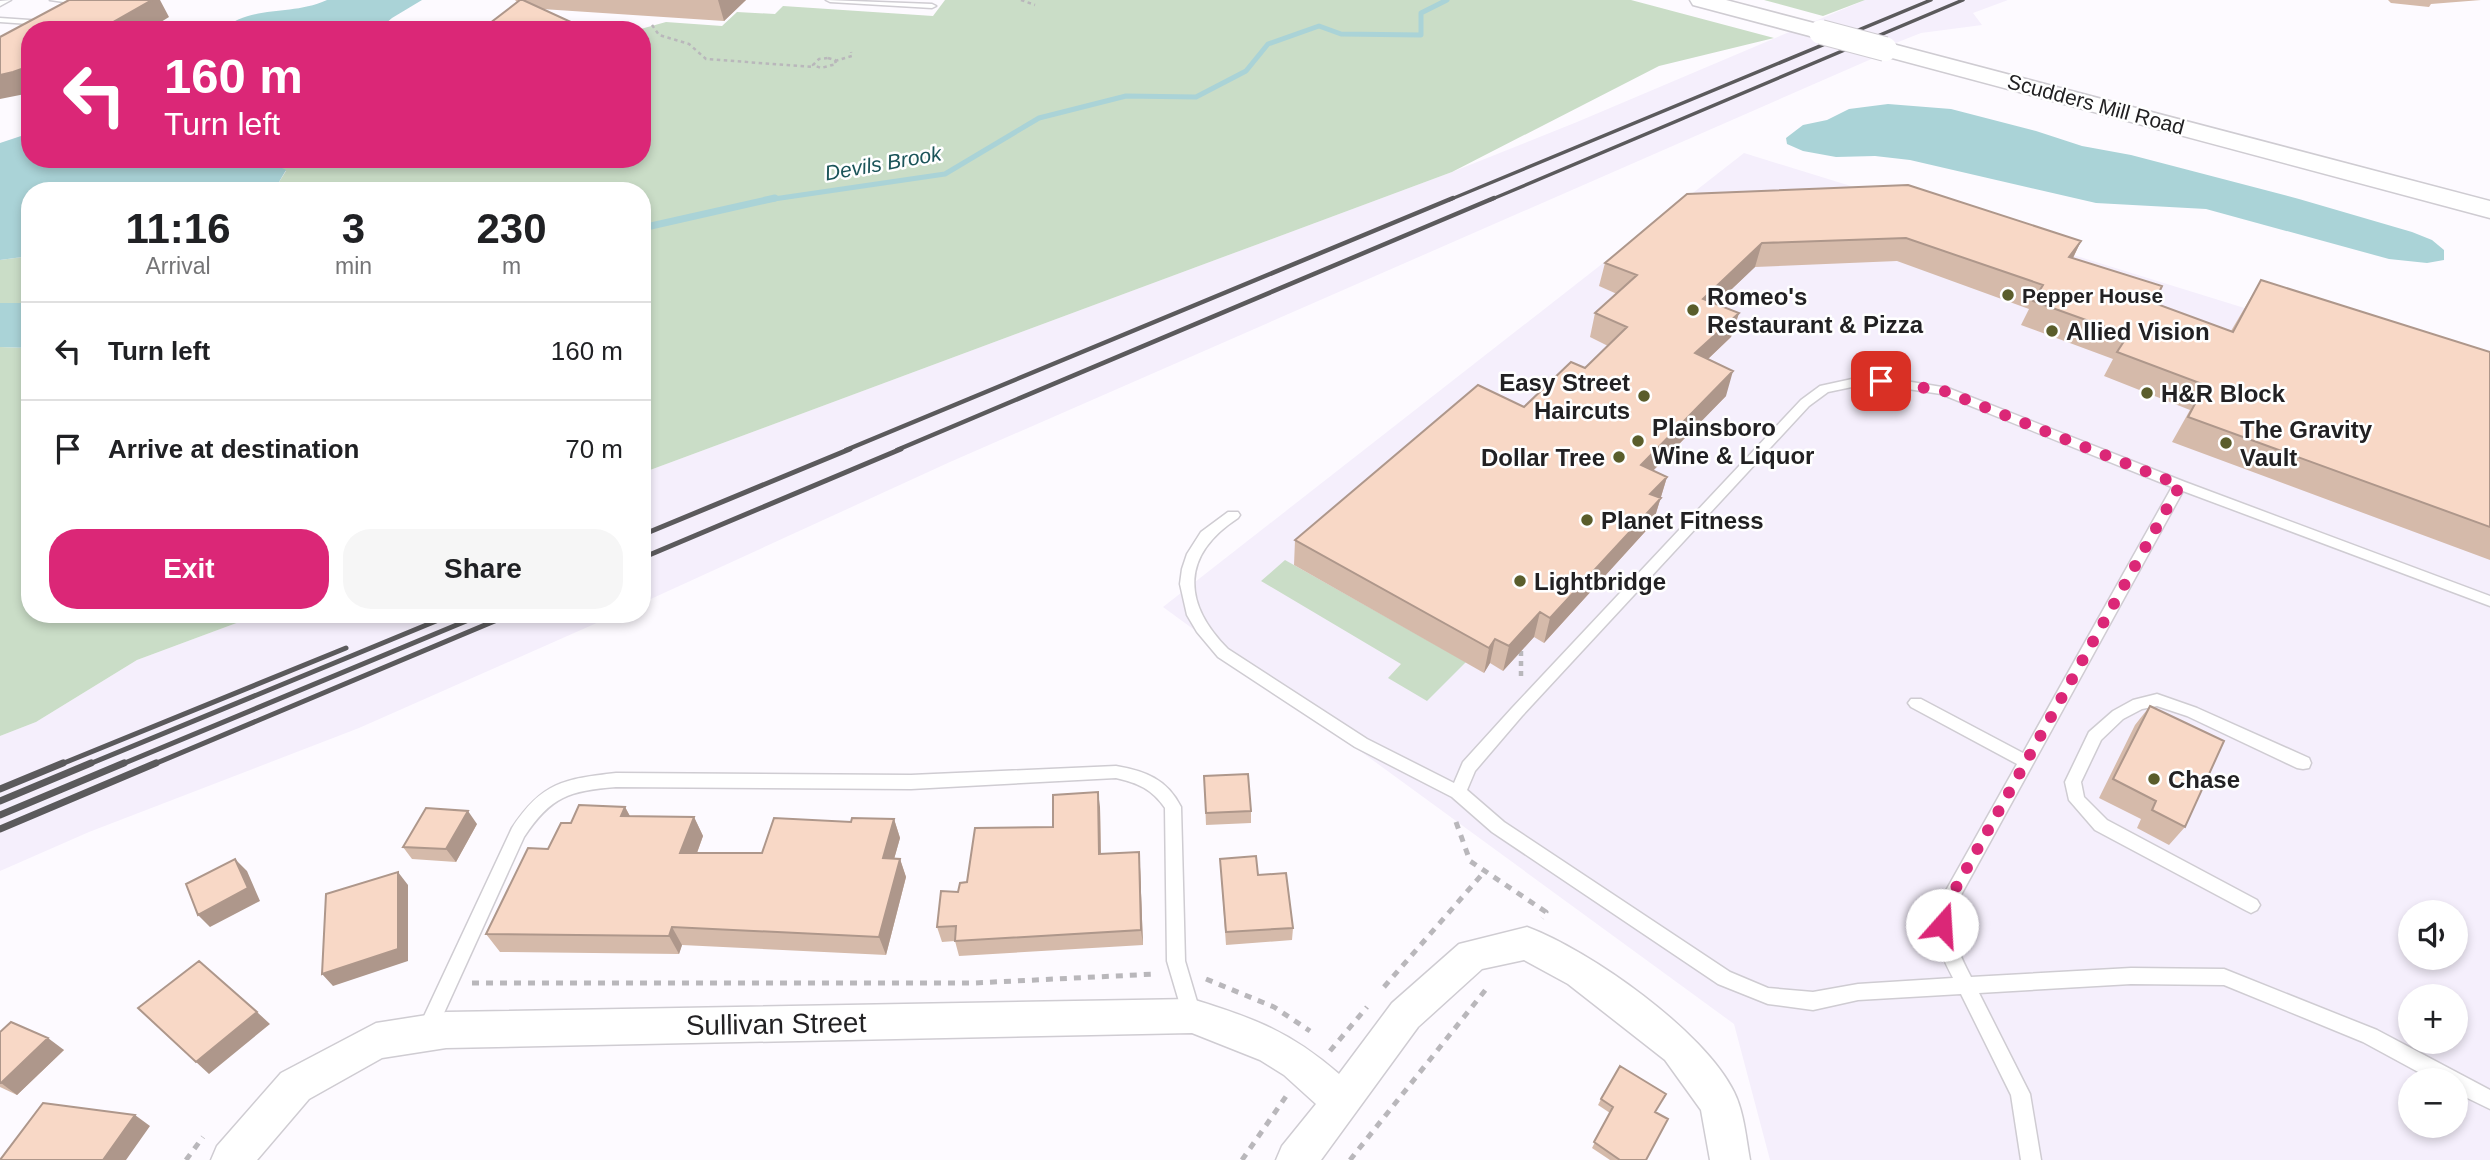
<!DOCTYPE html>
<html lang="en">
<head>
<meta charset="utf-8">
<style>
	:root { --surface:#fff; --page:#f6f6f6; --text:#202124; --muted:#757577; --line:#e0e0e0; --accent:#db2777 }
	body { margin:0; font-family:Arial,sans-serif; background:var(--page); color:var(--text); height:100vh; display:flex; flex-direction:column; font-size:26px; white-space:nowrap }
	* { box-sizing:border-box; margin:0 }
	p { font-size:23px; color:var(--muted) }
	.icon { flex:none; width:38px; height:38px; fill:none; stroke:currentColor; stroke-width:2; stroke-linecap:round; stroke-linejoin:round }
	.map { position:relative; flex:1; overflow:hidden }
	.sheet { position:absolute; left:21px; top:182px; width:630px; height:441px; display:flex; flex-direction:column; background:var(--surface); border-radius:28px; box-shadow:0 4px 10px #0003 }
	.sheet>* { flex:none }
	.top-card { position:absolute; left:21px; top:21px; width:630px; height:147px; border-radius:28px; box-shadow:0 4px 10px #0003; background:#db2777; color:#fff; overflow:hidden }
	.tools { position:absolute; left:2398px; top:900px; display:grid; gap:14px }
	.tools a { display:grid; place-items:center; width:70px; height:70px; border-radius:50%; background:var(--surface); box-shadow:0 4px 10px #0003; font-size:35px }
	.pin { position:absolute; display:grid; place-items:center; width:60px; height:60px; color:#fff; margin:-30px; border-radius:14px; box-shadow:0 4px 10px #0006 }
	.me { position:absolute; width:77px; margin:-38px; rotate:19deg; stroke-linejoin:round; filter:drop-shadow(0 0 5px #0008) }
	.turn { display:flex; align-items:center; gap:24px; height:147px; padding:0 28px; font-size:32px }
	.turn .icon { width:91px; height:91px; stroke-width:2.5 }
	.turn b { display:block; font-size:49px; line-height:60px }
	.eta { display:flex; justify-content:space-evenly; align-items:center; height:119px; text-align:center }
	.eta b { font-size:42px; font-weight:700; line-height:49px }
	.action { display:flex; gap:14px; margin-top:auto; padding:14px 28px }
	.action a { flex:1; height:80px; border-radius:28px; background:var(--accent); color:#fff; font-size:28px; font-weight:700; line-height:80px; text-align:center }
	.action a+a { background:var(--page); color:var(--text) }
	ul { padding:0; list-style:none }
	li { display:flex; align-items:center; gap:21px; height:98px; padding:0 28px; border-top:2px solid var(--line) }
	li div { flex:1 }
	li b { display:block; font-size:26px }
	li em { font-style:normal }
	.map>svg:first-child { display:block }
	.built { fill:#f5effc; fill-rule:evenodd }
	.green { fill:#caddc7 }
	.water { fill:#aad3d7 }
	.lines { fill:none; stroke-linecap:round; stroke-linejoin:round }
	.stream-far1 { stroke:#aad3d7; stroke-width:5 }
	.stream { stroke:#aad3d7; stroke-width:7 }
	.service-casing { stroke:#cfccd2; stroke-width:3 }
	.minor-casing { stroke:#cfccd2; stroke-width:3 }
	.secondary-casing { stroke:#cfccd2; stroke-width:3 }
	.path-far2 { stroke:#b9b7bb; stroke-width:2.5; stroke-dasharray:3.5 3.5; stroke-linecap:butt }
	.path-far1 { stroke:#b9b7bb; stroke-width:4.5; stroke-dasharray:5 5; stroke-linecap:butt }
	.path { stroke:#b9b7bb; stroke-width:5; stroke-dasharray:7 7; stroke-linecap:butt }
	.service { fill:#fff; fill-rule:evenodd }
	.minor { fill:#fff; fill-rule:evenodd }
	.secondary { fill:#fff; fill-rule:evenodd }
	.rail-far3 { stroke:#5b5a5c; stroke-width:3.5 }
	.rail-far2 { stroke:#5b5a5c; stroke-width:4.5 }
	.rail-far1 { stroke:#5b5a5c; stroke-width:5 }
	.rail { stroke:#5b5a5c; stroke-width:7 }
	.secondary-bridge-casing { stroke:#cfccd2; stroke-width:26; stroke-linecap:butt }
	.secondary-bridge { stroke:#fff; stroke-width:24 }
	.wall { fill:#d5baaa }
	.shaded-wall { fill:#ae978b }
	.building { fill:#f8d8c6; stroke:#ae978b; stroke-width:2 }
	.route { stroke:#db2777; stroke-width:12; stroke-dasharray:0 21.6 }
	.poi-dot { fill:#5a5d2b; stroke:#fff; stroke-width:2.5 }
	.labels { text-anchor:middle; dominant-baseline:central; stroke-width:5; stroke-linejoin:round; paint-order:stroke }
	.far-street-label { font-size:21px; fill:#222123; stroke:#fff }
	.far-water-label { font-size:21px; font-style:italic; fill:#1c555a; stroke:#fff }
	.far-poi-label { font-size:21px; font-weight:bold; fill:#222123; stroke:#fff; text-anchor:start }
	.poi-label { font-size:24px; font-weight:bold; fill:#222123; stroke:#fff; text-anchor:start }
	.near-street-label { font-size:28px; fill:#222123; stroke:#fff }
</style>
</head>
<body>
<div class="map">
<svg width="2490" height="1160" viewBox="0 0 2490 1160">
	<rect width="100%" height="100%" fill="#fdfaff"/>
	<!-- built -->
	<path class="built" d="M1865,0H2008L1973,13L1982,25L1921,33L1873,52L1876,57L950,462L642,603V473L1452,172L1577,122Z
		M1744,153L2490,384V1160H1770L1734,1024L1163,607ZM2410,912H2455V957H2410ZM2410,996H2455V1041H2410ZM2410,1080H2455V1125H2410Z
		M261,614H617L359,728L89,832L0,871V736L36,722L137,660Z"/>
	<!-- green -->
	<path class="green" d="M945,0H1631L1774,38L1659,66L1452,172L642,473V191H225L279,182L286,171L270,162L238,159H642V30H637L666,22L722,26L737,12L775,14L783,6L933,16Z
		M1764,0H1865L1823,16Z
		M30,256V303H0V260Z
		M0,347L30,348V614H261L137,660L36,722L0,736Z
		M1285,560L1466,662L1427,701L1388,678L1401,664L1261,581Z"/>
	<!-- water -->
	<path class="water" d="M327,0H422L392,18L378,30H220C257,3 289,17 327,0Z
		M1888,104L1951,109L2036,131L2082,146L2131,155L2299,199L2412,232L2432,240L2444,250V260L2427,263L2389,259L2206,209L2096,203L1910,160L1875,156L1836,157L1803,151L1787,144L1786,138L1803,125L1827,120L1849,109Z
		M30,133V159H238L270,162L286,170L279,182L225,191H30V256L0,260V143Z
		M0,303H30V348L0,347Z"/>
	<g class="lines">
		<!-- stream-far1 -->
		<path class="stream-far1" d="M767,200L945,174L1039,118L1126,96L1196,97L1246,71L1268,44L1319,26L1341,34L1421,35V13L1447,0"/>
		<!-- stream -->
		<path class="stream" d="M642,228L775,198"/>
		<!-- service casing -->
		<g class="service-casing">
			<path id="service" d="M11,0L0,6V1Z
				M50,0H78L88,3L84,5Z
				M826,0L932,4L936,6L932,8L830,2Z
				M0,18L44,21L48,23L44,25L0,22Z
				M1881,377L1948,388L2185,482L2490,596V606L2183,491L1956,904C1950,935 1957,950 1971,977L2131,968L2224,969L2377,1030L2490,1090V1109L2455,1092V1080H2433L2363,1042L2224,985L2131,984L1979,993L2030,1094L2041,1160H2021L2011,1095L1961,994L1858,1000L1813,1010L1768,1004L1718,984L1492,832L1452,797L1355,747L1218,657L1197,632L1187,615L1180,584L1182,569L1187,554L1201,532L1228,512H1238L1240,515L1238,518C1181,555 1182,603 1228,649L1367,739L1454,783L1463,762L1512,708L1801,400L1820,386L1852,379ZM1881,385L1941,394L2172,487L2023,753L1921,699H1911L1908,703L1911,707L2017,764L1939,903C1931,937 1938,948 1953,978L1858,984L1813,992L1768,988L1730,972L1504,822L1467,790L1475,771L1522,716L1809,406L1828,392L1852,387Z
				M2157,694L2197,708L2309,758L2311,763L2309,768L2303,769L2297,768L2187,716L2157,706L2142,709L2123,719L2101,740L2081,782L2084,797L2107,820L2257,900L2260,905L2257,910L2251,913L2245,910L2095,830L2069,800L2065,782L2089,732L2113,711L2133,700Z
				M1116,766C1145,771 1167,779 1181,807L1185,961L1201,1015L1199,1021L1192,1024L1185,1021L1183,1015L1167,961L1165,808C1152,789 1138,783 1116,778L911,789L616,787C569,791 551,796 524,837L434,1035L427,1038L420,1035L418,1029L512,828C542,782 564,779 616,773L911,775Z"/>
		</g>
		<!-- minor casing -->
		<g class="minor-casing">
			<path id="minor" d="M1527,927C1591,951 1704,1031 1734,1092C1744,1112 1746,1138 1750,1160H1710L1701,1110L1665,1060L1568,984L1524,960L1482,969L1418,1027L1321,1160H1276L1282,1146L1316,1104L1284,1075L1260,1060L1192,1033L446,1048L382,1058L309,1099L257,1160H211L217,1146L281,1073L376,1023L446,1012L1192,999C1253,1018 1290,1031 1339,1074L1392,1003L1459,944Z"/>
		</g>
		<!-- secondary casing -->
		<g class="secondary-casing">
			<path id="secondary" d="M1690,0H1726L1829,27L1832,32L1829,37L1821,39L1693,5Z
				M1885,42L2490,201V218L1877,54L1873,49L1877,44Z"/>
		</g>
		<!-- path-far2 -->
		<path class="path-far2" d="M1021,0L1035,5
			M652,25L659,35L689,44L706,59L814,67
			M828,58L835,60L836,64L821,68L813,65L819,59Z
			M835,61L852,56L851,52"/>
		<!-- path-far1 -->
		<path class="path-far1" d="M1521,651V678"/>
		<!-- path -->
		<path class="path" d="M1456,822L1470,861L1546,912L1542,918
			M1206,979L1274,1007L1310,1031
			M472,983H974L1156,974
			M1384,987L1485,871
			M1330,1051L1367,1007
			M186,1160L203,1137
			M1242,1160L1287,1095
			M1350,1160L1487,988"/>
		<!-- service -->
		<use href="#service" class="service"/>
		<!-- minor -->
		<use href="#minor" class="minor"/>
		<!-- secondary -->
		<use href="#secondary" class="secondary"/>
		<!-- rail-far3 -->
		<path class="rail-far3" d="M1449,200L1931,0
			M1490,200L1963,0"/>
		<!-- rail-far2 -->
		<path class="rail-far2" d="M846,450L1453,198
			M897,450L1494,198"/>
		<!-- rail-far1 -->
		<path class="rail-far1" d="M642,535L850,449
			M642,558L901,449
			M59,765L346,648
			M87,765L453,614
			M120,765L483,614
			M152,765L511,614"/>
		<!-- rail -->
		<path class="rail" d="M0,789L63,763
			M0,801L91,763
			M0,815L124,763
			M0,829L156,763"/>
		<!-- secondary-bridge casing -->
		<g class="secondary-bridge-casing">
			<path id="secondary-bridge" d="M1821,32L1885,49"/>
		</g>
		<!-- secondary-bridge -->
		<use href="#secondary-bridge" class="secondary-bridge"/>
	</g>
	<!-- wall -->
	<path class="wall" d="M515,0H746L724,21L542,9L584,28L585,30H481L517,2Z
		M2388,0H2481L2431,4L2429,7L2391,3Z
		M1687,194L2081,241L2073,258L2154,303L2231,331L2261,280L2490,352V560L2172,442L2190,410L2104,376L2113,359L2021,325L2029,309L1897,261L1755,267L1716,304L1739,313L1731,337L1708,359L1726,396L1653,471L1667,477L1653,523L1544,643L1534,637L1503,671L1490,663L1484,673L1294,565L1295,540L1524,407L1585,368L1608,346L1590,337L1595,313L1617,294L1599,286L1605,263Z
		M2150,706L2185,827L2169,845L2137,828L2141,819L2099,798L2135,725Z
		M1204,776L1251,811V823L1206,825Z
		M625,807L630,816L694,817L703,836L697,853H762L851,822L894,819L900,838L894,859H900L906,877L886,955L682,945L679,954L500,952L486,934L548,849Z
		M1100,807L1101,854L1139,852L1140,867L1143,945L959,956L955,941L942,942L937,927L958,892L967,882L1053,827Z
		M477,824L456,862L412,859L403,847Z
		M1220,859L1258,875L1293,928L1292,940L1226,945Z
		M0,1032L64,1050L17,1095L0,1087Z
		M1601,1099L1656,1112L1646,1160H1610L1592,1148L1610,1113L1598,1105Z"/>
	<!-- shaded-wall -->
	<path class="shaded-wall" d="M152,0H160L169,17L148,30H99Z
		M718,0H746L724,21Z
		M30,66V93L0,99V75Z
		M2081,241L2070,264L2069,257Z
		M1762,243L1755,267L1696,323L1703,299Z
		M1739,313L1731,337L1688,378L1695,353Z
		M1733,371L1726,396L1634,490L1641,465Z
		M1667,477L1653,523L1544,643L1550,618L1650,494Z
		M1540,612L1534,637L1503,671L1509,646Z
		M1495,639L1490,663L1484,673L1489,648Z
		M1098,792L1100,807L1101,869L1099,854Z
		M625,807L635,826L621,816Z
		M468,811L477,824L456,862L446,849Z
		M694,817L703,836L690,872L680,853Z
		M894,819L900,838L889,877L883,858Z
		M1139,852L1140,867L1143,945L1141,930Z
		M235,859L247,871L260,901L210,927L198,915Z
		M900,859L906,877L886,955L879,937Z
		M398,872L408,885V961L333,986L322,974Z
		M672,927L682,945L679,954L669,936Z
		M257,1012L270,1024L209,1074L196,1062Z
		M48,1038L64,1050L17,1095L1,1083Z
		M135,1115L150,1126L126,1160H103Z"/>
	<!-- building -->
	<path class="building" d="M69,0H152L99,30H30V66L13,72L0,75V37Z
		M520,0H523L584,28L583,30H481Z
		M1908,185L2081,241L2069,257L2162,286L2154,303L2233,332L2261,280L2490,352V527L2188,417L2205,385L2117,352L2128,335L2033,301L2043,285L1906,238L1762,243L1703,299L1739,313L1695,353L1733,371L1641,465L1667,477L1650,494L1661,498L1550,618L1540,612L1509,646L1495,639L1489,648L1295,540L1478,385L1524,407L1571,362L1585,368L1627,327L1595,313L1637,275L1605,263L1687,194Z
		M2150,706L2224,741L2185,827L2152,810L2156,801L2113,779Z
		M1248,774L1251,811L1206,813L1204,776Z
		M1098,792L1099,854L1139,852L1141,930L955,941L956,926L937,927L941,891L958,892L960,883L967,882L975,828L1053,827V795Z
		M579,805L625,807L621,816L694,817L680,853H762L774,818L851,822L852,818L894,819L883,858L900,859L879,937L672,927L669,936L486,934L528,848L548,849L561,823H571Z
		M426,808L468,811L446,849L403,847Z
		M1256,856L1258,875L1286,873L1293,928L1226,932L1220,859Z
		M235,859L248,888L198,915L186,884Z
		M398,872V949L322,974L326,894Z
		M199,961L257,1012L196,1062L138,1008Z
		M11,1022L48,1038L1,1083H0V1032Z
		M1620,1066L1666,1094L1655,1112L1668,1119L1646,1160H1620L1594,1142L1613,1107L1601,1099Z
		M43,1103L135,1115L103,1160H0Z"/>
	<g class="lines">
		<!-- route -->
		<path class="route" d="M1881,381L1944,391L2180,485L1948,902L1942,925"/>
	</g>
	<!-- markers -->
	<g class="poi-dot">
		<circle cx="2008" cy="295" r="7"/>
		<circle cx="1693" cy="310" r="7"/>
		<circle cx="2052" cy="331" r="7"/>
		<circle cx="2147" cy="393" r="7"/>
		<circle cx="1644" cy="396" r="7"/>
		<circle cx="1638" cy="441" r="7"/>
		<circle cx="2226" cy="443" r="7"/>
		<circle cx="1619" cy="457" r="7"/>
		<circle cx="1587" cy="520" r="7"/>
		<circle cx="1520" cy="581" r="7"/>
		<circle cx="2154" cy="779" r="7"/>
	</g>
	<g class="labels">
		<!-- far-street labels -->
		<g class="far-street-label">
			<text transform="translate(2096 104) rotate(15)">Scudders Mill Road</text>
		</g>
		<!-- far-water labels -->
		<g class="far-water-label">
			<text transform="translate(883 163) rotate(-10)">Devils Brook</text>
		</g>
		<!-- far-poi labels -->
		<g class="far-poi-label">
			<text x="2022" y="295">Pepper House</text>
		</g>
		<!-- poi labels -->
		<g class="poi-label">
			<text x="1707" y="296">Romeo's<tspan x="1707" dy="28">Restaurant &amp; Pizza</tspan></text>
			<text x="2066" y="331">Allied Vision</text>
			<text x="1630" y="382" text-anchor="end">Easy Street<tspan x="1630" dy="28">Haircuts</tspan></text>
			<text x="2161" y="393">H&amp;R Block</text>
			<text x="1652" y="427">Plainsboro<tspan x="1652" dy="28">Wine &amp; Liquor</tspan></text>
			<text x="2240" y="429">The Gravity<tspan x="2240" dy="28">Vault</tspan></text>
			<text x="1605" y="457" text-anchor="end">Dollar Tree</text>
			<text x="1601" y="520">Planet Fitness</text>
			<text x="1534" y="581">Lightbridge</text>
			<text x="2168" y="779">Chase</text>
		</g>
		<!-- near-street labels -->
		<g class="near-street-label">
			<text transform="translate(776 1024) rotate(-1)">Sullivan Street</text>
		</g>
	</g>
</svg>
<div class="tools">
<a><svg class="icon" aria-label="sound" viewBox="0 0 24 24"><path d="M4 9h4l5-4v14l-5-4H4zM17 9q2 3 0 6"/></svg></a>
<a>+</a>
<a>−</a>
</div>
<div class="pin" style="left:1881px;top:381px;background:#d93025"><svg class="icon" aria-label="arrive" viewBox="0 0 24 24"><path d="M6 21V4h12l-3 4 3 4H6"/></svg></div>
<svg class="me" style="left:1942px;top:925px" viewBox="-20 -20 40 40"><circle r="19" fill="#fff"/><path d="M0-13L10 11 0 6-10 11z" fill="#db2777"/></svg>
<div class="top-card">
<div class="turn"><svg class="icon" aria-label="left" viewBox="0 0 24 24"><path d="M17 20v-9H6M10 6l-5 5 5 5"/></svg><div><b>160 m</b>Turn left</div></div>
</div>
<section class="sheet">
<div class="eta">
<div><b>11:16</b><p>Arrival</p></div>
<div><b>3</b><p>min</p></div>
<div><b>230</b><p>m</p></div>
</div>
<ul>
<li><svg class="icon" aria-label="left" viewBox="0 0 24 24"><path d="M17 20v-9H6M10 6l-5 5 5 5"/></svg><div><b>Turn left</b></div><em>160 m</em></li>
<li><svg class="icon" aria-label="arrive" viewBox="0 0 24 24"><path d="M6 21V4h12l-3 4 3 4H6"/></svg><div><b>Arrive at destination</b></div><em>70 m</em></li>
</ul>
<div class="action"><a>Exit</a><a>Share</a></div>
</section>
</div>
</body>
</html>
